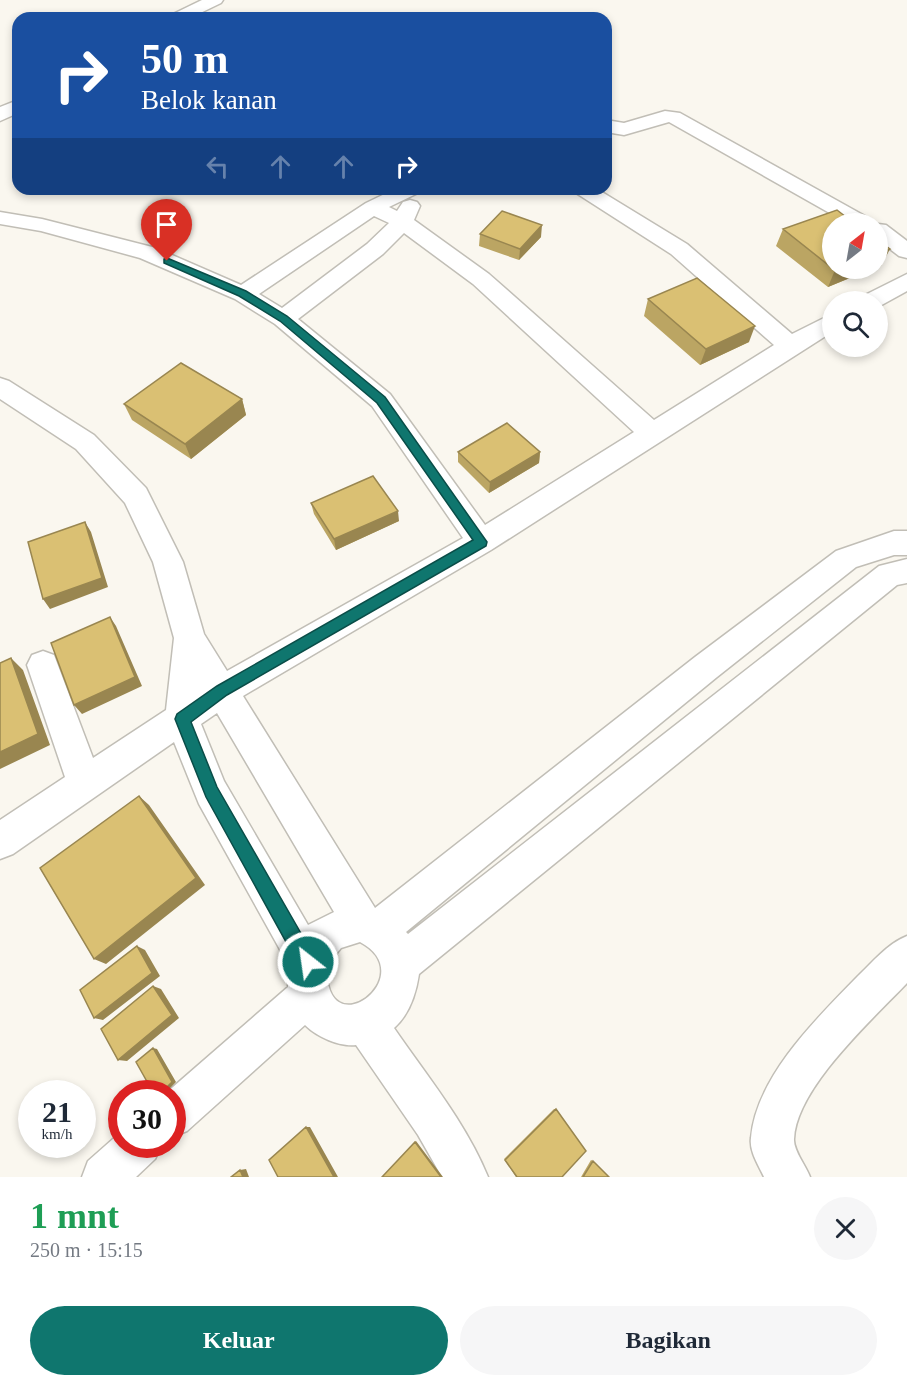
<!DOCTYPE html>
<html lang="id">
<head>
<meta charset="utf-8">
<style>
	:root { --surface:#fff; --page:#f6f6f7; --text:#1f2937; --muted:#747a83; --accent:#0f766e }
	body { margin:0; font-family:"Times New Roman",serif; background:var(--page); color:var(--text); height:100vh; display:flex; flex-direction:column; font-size:22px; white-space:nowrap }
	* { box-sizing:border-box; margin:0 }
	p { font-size:20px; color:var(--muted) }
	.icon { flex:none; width:33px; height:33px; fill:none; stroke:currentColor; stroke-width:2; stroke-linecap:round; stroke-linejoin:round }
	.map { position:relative; height:1177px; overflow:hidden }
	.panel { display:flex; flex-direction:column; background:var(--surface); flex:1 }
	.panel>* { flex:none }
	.hud { position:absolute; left:12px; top:12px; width:600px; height:183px; border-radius:18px; box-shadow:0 3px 9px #0003; background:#1a4fa0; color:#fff; overflow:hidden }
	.needle { width:39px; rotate:31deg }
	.buttons { position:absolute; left:822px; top:213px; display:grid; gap:12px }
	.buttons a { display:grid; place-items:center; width:66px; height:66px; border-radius:50%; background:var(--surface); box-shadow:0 3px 9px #0003; font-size:30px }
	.speed { position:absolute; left:18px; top:1080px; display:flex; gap:12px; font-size:30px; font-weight:700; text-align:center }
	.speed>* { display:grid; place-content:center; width:78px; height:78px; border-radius:50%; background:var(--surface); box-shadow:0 3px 9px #0003; line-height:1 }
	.speed small { font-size:15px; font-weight:400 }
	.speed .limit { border:9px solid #d22; background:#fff; color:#111 }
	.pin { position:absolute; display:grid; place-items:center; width:51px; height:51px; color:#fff; margin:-62px -26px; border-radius:50% 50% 50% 0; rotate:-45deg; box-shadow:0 0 6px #0007 }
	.pin .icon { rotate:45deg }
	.me { position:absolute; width:66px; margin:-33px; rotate:330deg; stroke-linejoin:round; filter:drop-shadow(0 0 4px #0008) }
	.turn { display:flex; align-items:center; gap:21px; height:126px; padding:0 30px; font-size:27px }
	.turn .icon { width:78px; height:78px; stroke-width:2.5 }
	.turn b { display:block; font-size:42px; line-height:51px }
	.lanes { display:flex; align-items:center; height:57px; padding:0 30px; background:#0003; justify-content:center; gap:30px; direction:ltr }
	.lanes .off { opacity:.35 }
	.round { display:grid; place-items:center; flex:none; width:63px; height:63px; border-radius:32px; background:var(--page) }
	.headline { display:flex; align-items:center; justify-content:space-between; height:102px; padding:0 30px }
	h1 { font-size:36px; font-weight:600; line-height:45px; color:#1e9e55 }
	.action { display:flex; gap:12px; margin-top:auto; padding:12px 30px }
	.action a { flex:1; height:69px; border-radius:36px; background:var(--accent); color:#fff; font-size:24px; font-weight:600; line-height:69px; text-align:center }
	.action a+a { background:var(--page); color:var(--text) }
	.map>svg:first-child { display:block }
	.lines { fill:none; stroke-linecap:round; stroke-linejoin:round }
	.minor-casing { stroke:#c1beb6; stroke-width:3 }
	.minor { fill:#fff; fill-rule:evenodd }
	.wall { fill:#bba563 }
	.shaded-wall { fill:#998650 }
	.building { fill:#dac073; stroke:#998650; stroke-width:1.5 }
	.route { fill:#0f766e; stroke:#0a4d48; stroke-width:1.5 }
</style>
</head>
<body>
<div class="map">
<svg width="907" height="1177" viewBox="0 0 907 1177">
	<rect width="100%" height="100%" fill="#faf7ef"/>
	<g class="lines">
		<!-- minor casing -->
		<g class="minor-casing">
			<path id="minor" d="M202,0H223L221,3L190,18H169L171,15Z
				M18,100V113L0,121V107Z
				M665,111L680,113L872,220L875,224H849L669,122L624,135L606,132V120L624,123Z
				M395,189H421L418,193L389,207L397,211L403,202L410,200L417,202L420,206L414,220L489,274L654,420L774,345L671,254L576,193L573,189H597L687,244L792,334L832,314V332L491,550L243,696L375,908L695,657L836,551L894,531H907V555H894L856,567L717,677L406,932L408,934L879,566L907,559V583L897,585L419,974C416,994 409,1015 394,1028C427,1076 466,1123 488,1177H442L418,1135L356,1045C340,1047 317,1037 305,1025L187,1131L172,1137V1094H165L288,987V964L199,804L174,742L13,854L0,859V820L65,777L27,665L32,655L43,651L54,655L93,758L166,710L174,638L153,562L125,503L76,449L0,399V378L9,381L94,435L146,488L183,562L204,634L227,671L463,538L372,406L275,324L235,299L140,258L41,231L0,224V212L42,219L156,248L241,285L366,203ZM374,216L389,223L367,244L282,308L259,294ZM404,233L473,284L634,432L485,525L390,394L298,319L383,254ZM217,713L334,912L308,925L224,781L201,724ZM360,942C424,976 323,1051 327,965L341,948Z
				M878,224L886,225L907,241V258L899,256L878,240Z
				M907,274V291L878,307V302H858L861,297Z
				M907,936V983C873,1019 796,1088 794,1139C793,1150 806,1166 810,1177H764C759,1166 749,1151 751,1138C756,1077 817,1018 858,976C874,961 887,944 907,936Z
				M122,1131V1144H162L155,1159L136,1177H82L88,1161Z"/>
		</g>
		<!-- minor -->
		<use href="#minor" class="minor"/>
	</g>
	<!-- wall -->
	<path class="wall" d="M832,224V268H874L828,287L776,246L783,229Z
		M480,234L541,237L519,260L479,246Z
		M648,299L749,342L700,365L644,316Z
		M242,399L246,415L191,459L132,420L124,404Z
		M458,452H540L539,463L489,493L458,462Z
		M311,503L399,521L336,550L314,514Z
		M554,1109H556L516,1177L504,1159Z
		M591,1160L593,1161L609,1177H581Z"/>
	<!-- shaded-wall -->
	<path class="shaded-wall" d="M542,225L541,237L519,260L520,249Z
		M890,249L881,266L878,267V254Z
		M839,268H874L828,287L835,270Z
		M755,326L749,342L700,365L706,349Z
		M242,399L246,415L191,459L185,444Z
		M540,452L539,463L489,493L490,482Z
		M398,511L399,521L336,550L334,539Z
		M85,522L91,532L108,587L50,609L43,599Z
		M110,617L116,626L142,686L82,714L74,705Z
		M11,658L23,670L50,745L0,769V752Z
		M139,796L149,805L205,885L106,964L94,959Z
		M137,946L145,950L160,976L103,1020L94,1018Z
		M153,986L161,989L179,1018L127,1061L118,1060Z
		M153,1048L157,1049L176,1082L164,1094H160Z
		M306,1127H310L338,1177H334Z
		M416,1141L443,1177H441L415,1142Z
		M246,1169L249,1177H243L240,1170Z"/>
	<!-- building -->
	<path class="building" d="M837,210L855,224H832V268L783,229Z
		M502,211L542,225L520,249L480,234Z
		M878,240L890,249L878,254Z
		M697,278L755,326L706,349L648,299Z
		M181,363L242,399L185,444L124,404Z
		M507,423L540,452L490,482L458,452Z
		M373,476L398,511L334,539L311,503Z
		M85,522L102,578L43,599L28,542Z
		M110,617L135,677L74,705L51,643Z
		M11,658L38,734L0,752V663Z
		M139,796L196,878L94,959L40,868Z
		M137,946L152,973L94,1018L80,990Z
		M153,986L172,1015L118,1060L101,1029Z
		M153,1048L172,1082L160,1094H154L136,1062Z
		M556,1109L586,1151L562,1177H517L505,1160Z
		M306,1127L334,1177H278L269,1160Z
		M415,1142L441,1177H382Z
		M593,1161L609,1177H583Z
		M240,1170L243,1177H231Z"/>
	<!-- route -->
	<path class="route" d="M167,258L246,291L287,316L385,397L487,542L486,546L227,695L191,722L217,787L314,956L316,962L314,969L308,971L301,969L206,797L175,719L177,714L217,686L473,540L377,403L280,321L239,296L164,263V259Z"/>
</svg>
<div class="buttons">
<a><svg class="needle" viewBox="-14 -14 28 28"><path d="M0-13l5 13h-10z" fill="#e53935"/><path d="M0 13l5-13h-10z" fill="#747a83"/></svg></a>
<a><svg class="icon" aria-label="search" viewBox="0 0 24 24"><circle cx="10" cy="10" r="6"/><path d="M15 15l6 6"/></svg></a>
</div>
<div class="speed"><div>21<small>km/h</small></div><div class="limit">30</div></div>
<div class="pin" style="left:167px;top:261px;background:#d93025"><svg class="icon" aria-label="arrive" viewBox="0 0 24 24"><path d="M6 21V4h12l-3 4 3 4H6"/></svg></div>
<svg class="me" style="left:308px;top:962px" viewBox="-20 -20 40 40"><circle r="17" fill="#0f766e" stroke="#fff" stroke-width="3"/><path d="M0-11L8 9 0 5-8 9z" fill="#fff"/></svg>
<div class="hud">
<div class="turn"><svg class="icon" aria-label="right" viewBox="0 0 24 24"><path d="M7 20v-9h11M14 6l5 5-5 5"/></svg><div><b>50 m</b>Belok kanan</div></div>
<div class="lanes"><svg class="icon off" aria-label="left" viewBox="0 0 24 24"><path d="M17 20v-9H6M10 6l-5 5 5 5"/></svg><svg class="icon off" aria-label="ahead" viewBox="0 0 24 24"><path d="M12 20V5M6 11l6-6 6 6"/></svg><svg class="icon off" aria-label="ahead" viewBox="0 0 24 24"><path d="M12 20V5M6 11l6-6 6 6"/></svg><svg class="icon" aria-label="right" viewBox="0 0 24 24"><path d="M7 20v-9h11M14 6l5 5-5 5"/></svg></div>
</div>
</div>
<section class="panel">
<div class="headline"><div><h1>1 mnt</h1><p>250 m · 15:15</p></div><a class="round"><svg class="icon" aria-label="close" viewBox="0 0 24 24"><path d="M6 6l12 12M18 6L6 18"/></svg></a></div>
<div class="action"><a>Keluar</a><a>Bagikan</a></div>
</section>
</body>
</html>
